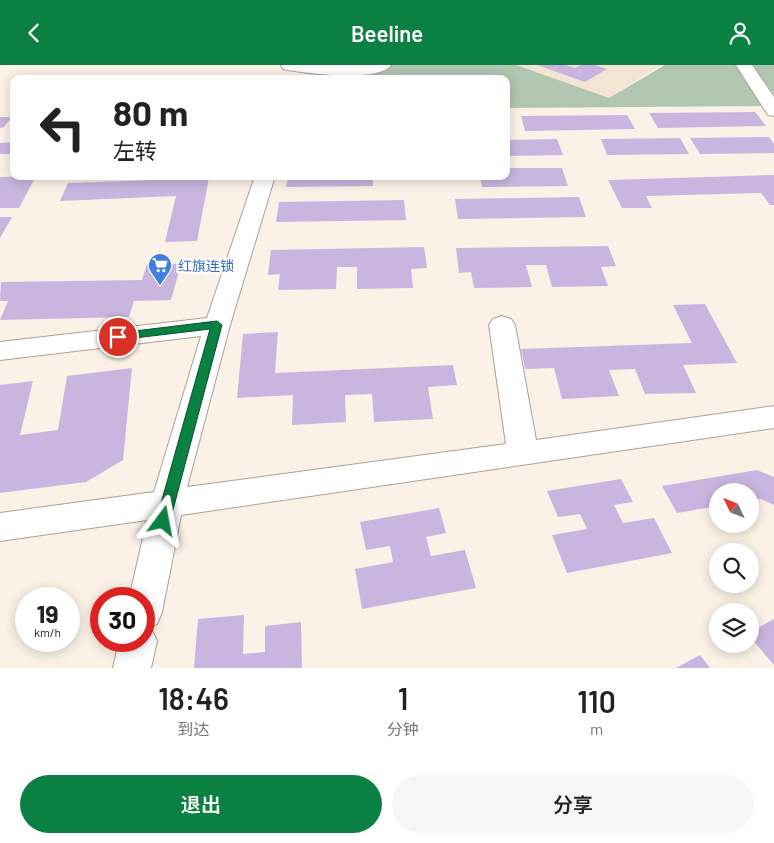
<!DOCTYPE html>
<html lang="zh">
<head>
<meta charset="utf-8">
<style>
	:root { --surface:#fff; --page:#f6f6f6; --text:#222; --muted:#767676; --accent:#0b8043 }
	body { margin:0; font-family:Barlow,"Noto Sans SC",sans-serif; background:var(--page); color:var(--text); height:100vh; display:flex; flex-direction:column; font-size:19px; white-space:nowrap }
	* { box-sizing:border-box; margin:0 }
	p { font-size:16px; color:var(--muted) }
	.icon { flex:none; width:28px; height:28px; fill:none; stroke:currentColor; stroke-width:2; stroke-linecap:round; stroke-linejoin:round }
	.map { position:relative; height:603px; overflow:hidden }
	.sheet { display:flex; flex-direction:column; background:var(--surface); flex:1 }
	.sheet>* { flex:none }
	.banner { position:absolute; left:10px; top:10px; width:500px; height:105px; border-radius:10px; box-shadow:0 2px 12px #0003; background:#fff; color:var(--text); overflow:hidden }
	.needle { width:32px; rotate:313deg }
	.controls { position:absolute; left:709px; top:418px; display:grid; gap:10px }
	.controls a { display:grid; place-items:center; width:50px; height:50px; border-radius:50%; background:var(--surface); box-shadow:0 2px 12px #0003; font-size:25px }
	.speed { position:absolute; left:15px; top:522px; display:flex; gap:10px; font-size:25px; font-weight:700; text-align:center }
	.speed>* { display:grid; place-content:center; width:65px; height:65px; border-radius:50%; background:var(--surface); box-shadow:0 2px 12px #0003; line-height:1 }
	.speed small { font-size:12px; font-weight:400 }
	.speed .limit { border:8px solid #d22; background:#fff; color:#111 }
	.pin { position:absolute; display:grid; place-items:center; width:42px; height:42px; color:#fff; margin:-21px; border:2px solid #fff; border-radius:50%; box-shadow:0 1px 5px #0007 }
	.me { position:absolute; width:55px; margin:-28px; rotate:13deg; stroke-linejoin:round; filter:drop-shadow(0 0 4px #0008) }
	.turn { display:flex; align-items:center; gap:18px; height:105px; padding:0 20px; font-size:22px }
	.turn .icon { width:65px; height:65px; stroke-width:2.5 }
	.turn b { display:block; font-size:35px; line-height:42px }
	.eta { display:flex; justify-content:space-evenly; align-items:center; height:85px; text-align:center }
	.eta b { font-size:30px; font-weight:600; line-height:35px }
	.button { display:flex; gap:10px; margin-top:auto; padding:10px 20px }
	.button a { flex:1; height:58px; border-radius:30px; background:var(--accent); color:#fff; font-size:20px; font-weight:600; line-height:58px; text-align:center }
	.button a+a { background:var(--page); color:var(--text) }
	header { display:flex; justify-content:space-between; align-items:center; height:65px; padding:0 20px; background:var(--accent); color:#fff; font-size:22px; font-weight:600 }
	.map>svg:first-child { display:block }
	.built { fill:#f3e4d3 }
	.green { fill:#b0c6b1 }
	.building { fill:#c9b5df }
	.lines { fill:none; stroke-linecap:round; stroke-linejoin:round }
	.minor-casing { stroke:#aba197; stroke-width:2 }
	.minor { fill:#fff; fill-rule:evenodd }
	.route { fill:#0b8043; stroke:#07532c }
	.labels { text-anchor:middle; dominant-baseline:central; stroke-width:4.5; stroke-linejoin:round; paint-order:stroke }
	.shop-label { font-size:14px; fill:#366cbe; stroke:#fff; text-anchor:start }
</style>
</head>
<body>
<header><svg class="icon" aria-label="back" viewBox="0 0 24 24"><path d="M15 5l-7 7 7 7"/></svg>Beeline<svg class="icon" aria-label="person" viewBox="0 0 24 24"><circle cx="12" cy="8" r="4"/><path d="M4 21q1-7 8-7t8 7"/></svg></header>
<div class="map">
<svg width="774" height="603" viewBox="0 0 774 603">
	<rect width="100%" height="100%" fill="#fcf1e6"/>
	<!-- built -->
	<path class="built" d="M514,0H661L607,34Z"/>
	<!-- green -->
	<path class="green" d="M388,0H516L609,33L665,0H738L764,41L506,43V14H351Z
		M751,0H774V29Z"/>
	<!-- building -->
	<path class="building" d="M537,0H566L575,3L581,0H595L607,4L585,17Z
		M755,47L766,61L658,63L649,48Z
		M627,50L635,64L525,66L521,51Z
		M0,52H12L4,62L0,63Z
		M769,72L774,79V88L700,89L690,73Z
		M680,73L689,89L607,90L601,74Z
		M557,74L563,90L506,91V75Z
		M14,77V89H0V78Z
		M506,103H562L568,121L482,122L480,111H506Z
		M774,110V140H770L761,128L646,131L652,143H622L608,115Z
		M36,111L19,143H0V112Z
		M288,111H373V121L286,122Z
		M209,113L197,176L165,177L176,131L60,136L68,118Z
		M579,132L586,152L458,154L455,134Z
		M404,135L406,155L276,157L279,137Z
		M0,152H12L0,173Z
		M608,181L616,201L601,202L608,221L552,222L546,200H526L532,222L474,223L471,207L459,208L456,183Z
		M424,182L427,203L411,204L413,223L357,224V202H337L336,224L278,225L280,209L268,210L271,185Z
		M147,199H181L171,235L134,236L129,252L0,255L8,236H0L1,217L142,215Z
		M705,239L737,298L683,300L696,328L645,329L635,304L609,305L619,331L562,334L554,303L525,304L521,284L692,278L673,240Z
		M278,267L275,308L453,300L457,320L428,322L433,354L374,357L372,329L345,330L346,357L292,360L293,330L237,333L243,269Z
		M132,303L123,395L86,417L0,428V320L33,316L20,370L58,365L67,311Z
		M757,405L774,412V440L761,434L750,436V426H718V441L677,448L662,421Z
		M621,414L633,437L614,440L623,458L654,453L672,488L567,508L552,470L587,464L580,449L558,452L547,426Z
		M439,443L446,468L426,472L431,491L465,485L476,523L362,544L355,504L393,497L390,481L366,485L360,457Z
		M244,550L243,589L265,587V561L301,557L302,603H194L198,554Z
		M774,554V600L750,572V567Z
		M700,590L710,603H676Z"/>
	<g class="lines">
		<!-- minor casing -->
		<g class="minor-casing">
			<path id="minor" d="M281,0H391C379,18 303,8 283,4Z
				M736,0H752L774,32V51L768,50Z
				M255,111H275L230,260L187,422L506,379L489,260L493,254L502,251L511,254L515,260L536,375L774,341V363L181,450L162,547L157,559L149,562L151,563L157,576L151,603H113L119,576H144V534H129L147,455L0,476V448L154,427L201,271L0,295V277L207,253Z"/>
		</g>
		<!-- minor -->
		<use href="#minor" class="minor"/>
	</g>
	<!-- route -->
	<path class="route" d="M217,256L222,260L170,456L168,460L163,462L158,460L156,456L210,264L118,275L113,272L118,268Z"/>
	<!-- icons -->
	<defs>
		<g id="supermarket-pin" transform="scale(1.25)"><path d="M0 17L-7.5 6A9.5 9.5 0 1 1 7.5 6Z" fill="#3f7fe0" stroke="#fff"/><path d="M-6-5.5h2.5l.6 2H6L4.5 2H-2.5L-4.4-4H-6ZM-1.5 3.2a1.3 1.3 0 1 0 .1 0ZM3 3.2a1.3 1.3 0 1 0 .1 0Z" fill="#fff"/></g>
	</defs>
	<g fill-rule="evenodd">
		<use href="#supermarket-pin" x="160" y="200"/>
	</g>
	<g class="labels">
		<!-- shop labels -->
		<g class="shop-label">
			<text x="178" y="200">红旗连锁</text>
		</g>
	</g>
</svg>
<div class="controls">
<a><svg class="needle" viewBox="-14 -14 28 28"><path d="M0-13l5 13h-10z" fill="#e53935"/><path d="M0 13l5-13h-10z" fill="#767676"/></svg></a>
<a><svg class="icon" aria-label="search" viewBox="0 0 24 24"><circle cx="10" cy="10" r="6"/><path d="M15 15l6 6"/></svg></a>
<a><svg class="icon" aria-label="layers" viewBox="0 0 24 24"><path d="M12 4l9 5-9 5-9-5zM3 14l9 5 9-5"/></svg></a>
</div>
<div class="speed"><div>19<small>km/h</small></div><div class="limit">30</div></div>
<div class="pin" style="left:118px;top:272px;background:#d93025"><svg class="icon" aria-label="arrive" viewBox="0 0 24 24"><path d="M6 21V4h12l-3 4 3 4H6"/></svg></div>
<svg class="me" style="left:163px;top:456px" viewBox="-20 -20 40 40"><path d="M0-17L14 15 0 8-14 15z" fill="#0b8043" stroke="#fff" stroke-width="4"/></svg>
<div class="banner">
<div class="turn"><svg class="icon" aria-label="left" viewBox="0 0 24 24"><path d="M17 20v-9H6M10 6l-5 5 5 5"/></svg><div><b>80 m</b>左转</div></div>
</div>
</div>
<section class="sheet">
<div class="eta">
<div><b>18:46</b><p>到达</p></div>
<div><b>1</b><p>分钟</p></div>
<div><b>110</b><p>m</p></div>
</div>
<div class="button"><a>退出</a><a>分享</a></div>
</section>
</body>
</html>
